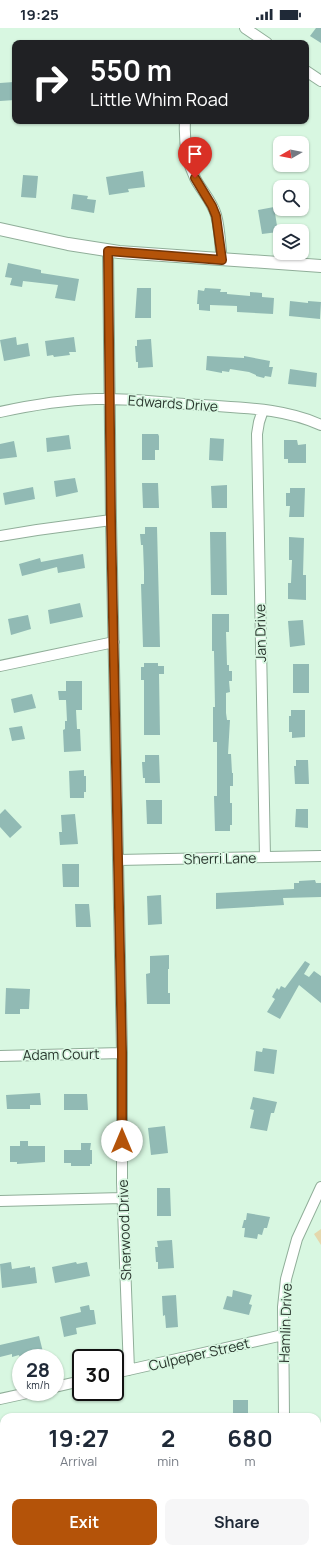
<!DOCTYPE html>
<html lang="en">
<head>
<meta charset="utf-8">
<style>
	:root { --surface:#fff; --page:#f6f6f7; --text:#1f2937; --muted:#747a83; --accent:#b45309 }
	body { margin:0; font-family:Manrope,sans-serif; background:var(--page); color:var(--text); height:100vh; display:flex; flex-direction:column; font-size:15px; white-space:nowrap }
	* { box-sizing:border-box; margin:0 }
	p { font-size:13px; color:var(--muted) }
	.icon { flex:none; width:22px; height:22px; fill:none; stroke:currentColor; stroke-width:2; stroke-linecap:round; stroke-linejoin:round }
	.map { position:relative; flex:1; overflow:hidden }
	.side { position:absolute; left:0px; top:1385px; width:321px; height:140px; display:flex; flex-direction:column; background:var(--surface); border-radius:12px 12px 0 0; box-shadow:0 1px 3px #0004 }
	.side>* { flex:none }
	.guide { position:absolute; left:12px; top:12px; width:297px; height:84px; border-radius:8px; box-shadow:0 1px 3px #0004; background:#202124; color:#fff; overflow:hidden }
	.needle { width:26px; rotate:261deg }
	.buttons { position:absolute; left:273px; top:108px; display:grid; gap:8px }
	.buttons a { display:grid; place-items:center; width:36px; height:36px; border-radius:8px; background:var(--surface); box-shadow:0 1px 3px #0004; font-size:20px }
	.speed { position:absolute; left:12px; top:1321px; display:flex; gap:8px; font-size:20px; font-weight:700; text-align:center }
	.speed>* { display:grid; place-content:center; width:52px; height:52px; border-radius:50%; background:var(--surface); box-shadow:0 1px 3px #0004; line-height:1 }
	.speed small { font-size:10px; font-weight:400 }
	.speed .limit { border:2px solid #111; border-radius:6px; background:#fff; color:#111 }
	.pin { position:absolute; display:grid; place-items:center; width:34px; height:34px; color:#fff; margin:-41px -17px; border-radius:50% 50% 50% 0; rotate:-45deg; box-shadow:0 0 4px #0007 }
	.pin .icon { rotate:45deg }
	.me { position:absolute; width:44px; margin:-22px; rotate:0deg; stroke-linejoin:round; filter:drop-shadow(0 0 3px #0008) }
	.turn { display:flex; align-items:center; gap:14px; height:84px; padding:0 12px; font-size:18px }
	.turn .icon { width:52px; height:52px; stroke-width:2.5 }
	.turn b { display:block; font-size:28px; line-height:34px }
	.eta { display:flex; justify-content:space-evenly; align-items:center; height:68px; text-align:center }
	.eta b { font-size:24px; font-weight:700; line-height:28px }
	.cta { display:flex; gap:8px; margin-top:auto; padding:8px 12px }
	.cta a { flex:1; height:46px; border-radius:8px; background:var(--accent); color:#fff; font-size:16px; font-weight:700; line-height:46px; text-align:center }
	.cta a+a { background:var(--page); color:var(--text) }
	.status { display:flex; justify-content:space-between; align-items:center; height:28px; padding:0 20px; background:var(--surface); direction:ltr }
	.status svg { height:11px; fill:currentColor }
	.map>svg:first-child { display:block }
	.green { fill:#e4d8ad }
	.building { fill:#91bab4 }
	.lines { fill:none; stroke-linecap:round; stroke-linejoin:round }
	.minor-casing { stroke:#90ae99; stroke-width:12 }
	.tertiary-casing { stroke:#90ae99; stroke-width:14 }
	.minor { stroke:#fff; stroke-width:10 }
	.tertiary { stroke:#fff; stroke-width:12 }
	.route-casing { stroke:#753606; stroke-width:10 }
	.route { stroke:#b45309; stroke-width:7 }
	.labels { text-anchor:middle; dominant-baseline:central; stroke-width:3.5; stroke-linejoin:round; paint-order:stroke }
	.street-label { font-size:14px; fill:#29352d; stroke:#d8f7e1 }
</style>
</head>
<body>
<div class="status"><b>19:25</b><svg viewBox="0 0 49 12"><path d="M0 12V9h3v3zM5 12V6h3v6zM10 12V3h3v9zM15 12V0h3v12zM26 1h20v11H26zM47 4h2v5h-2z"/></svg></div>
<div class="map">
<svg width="321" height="1525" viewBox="0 0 321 1525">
	<rect width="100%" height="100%" fill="#d8f7e1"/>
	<!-- green -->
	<path class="green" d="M321,1201V1217L314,1206Z"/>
	<!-- building -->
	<path class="building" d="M316,0H321V15L310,8Z
		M14,54L15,72L0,73V55Z
		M143,143L145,159L128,161L129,164L109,167L106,149Z
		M23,147L38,148L36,170L21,169Z
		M73,166L88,168L87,171L96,172L94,185L71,181Z
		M274,179L278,204L262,206L258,182Z
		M8,235L41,242V245L79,251L75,273L55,270L58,257L23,253L22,259L10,257L12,250L5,249Z
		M137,260H151V290H135Z
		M205,260L221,261L220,264H227V266L250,268V264L262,265V269L274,270L273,286L237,284V278L210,277V283L199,282V276H197L198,262L204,263Z
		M290,273L308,275V273L321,274L320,291L289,288Z
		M16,309L17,317L28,315L30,328L4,333L0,312Z
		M74,309L76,324H69L70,327L54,329L53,327L47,328L45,313Z
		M151,311L153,339L138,340V334H136L135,318H137V312Z
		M207,328L244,330V328L270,333L269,339H273L271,349L265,348L264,350L256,348V347L249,344L230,341L229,344L222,343V345L206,342Z
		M290,341L317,345L316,359L288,356Z
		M142,406H158L159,408V422H155V432H142Z
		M69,407L71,421L47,424L46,410Z
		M210,410L224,411L223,433L209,432Z
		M284,412H297L298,417L306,416V435H288V431H284Z
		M14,413L17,429L0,431V416Z
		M75,450L78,464L56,469L54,453Z
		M142,455H158L159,480H143Z
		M227,457V480H212L211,458Z
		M33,459L35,471L5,477L3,465Z
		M290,460H305L304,489H289L290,478H286V465H290Z
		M145,499H157L160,619H143L141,556H144V544L143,517H141L140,506H145Z
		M210,504H226L227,567H211Z
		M289,509L304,510L303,547H306V572L288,571V555H291L292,532H289Z
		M83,526L85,540L58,545L57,539L22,548L19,536L40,530L41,534Z
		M80,575L83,589L50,596L48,582Z
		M212,586H229V604H226L227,637H229V643H232V653H229L230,664L226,665V685L227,692H230L228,726H231L232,745H233V758H230V775H232V797H230V803H215L214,768H217V714H213V679H215L214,623H212Z
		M28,587L31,601L11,607L8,591Z
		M303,592L305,617L290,619L288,593Z
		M144,635H158V638H164V646H159L160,707H144V652H141V639H144Z
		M293,636H309V665H293Z
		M66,653H82V682H76L77,701H80L81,723L64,724L63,702L65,701V693H67L66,672H59L58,663H66Z
		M32,666L36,680L14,685L11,671Z
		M291,682H305V709L292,710V704H289V688H291Z
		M22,698L25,711L12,713L9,700Z
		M145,727H159L160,755H145V750H143L142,734H145Z
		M296,732H308L309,756H295L294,738H296Z
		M84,742V748H86V764H84V770H70L69,743Z
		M146,772H162V796H147Z
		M5,781L22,799L10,810L0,799V786Z
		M296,781H308V800L295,799Z
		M75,786L78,816L60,817L59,804H62L61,787Z
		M62,836H79V859H63Z
		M315,852L316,855H321V869L283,870L284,877L216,881V865L294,861V855H299V853Z
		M161,867L162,896L148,897L147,868Z
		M75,876H89L91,899H76Z
		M169,927V941H168V965H170V976H147L146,946L150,945V928Z
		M305,933L310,936L304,946L309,949L314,943L321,948V975L299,957L280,991L267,984L275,971L272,969L277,960L279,962L281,958L285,960Z
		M6,960L30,961L29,981H20V986H5Z
		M263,1020L277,1022L274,1046L254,1043L256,1023L262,1024Z
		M40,1065L41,1077H30V1081H7L6,1067Z
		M64,1066H87L88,1082H64Z
		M253,1069L277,1074L274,1085H271L267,1103L250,1100L254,1082L250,1081Z
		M165,1098L168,1125L151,1127L148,1100Z
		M20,1113H28V1118H45V1134L17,1136V1134H10V1118H20Z
		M81,1115H91L90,1122H92V1136H90V1138H71V1135H64V1122H81Z
		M157,1160H170L171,1188H157Z
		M247,1185L270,1189L267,1200H264L262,1207L258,1206L257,1211L244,1209L245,1200H242L244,1192H246Z
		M172,1212L174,1240L158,1241V1234H156L155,1219H158L157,1213Z
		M11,1234L12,1241L30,1238V1240L35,1239L37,1255L2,1260L0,1236Z
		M76,1234L77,1236L87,1234L90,1248L55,1255L52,1239Z
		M233,1262L252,1267L249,1276L252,1277L249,1287L223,1281L227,1268L232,1269Z
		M176,1267L178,1299L166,1300L165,1287L163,1288L162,1268Z
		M89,1277L90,1282H94L96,1296L76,1300L77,1306L64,1309L60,1289L81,1284L80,1279Z
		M39,1308L44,1328L20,1331L19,1327L12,1329V1326L0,1329V1317Z
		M233,1372H248V1389H233Z"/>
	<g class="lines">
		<!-- minor casing -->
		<g class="minor-casing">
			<path id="minor" d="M245,0L267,15
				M306,43L321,53
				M185,93C184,113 186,132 195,150C201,162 212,173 216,187C220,201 220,218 222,232
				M108,223L111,492L122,1025V1154L129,1342
				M263,382L259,394L257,406L265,829
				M0,384C32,377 63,372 96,371C131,370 167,375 202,377C242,380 284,380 321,397
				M0,508L37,502L111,492
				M0,638L114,614
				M118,832L321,828
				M0,1028L122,1025
				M0,1173L123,1170
				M115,1345L283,1307
				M55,1359L81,1353
				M0,1371L32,1364
				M284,1389L283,1279L286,1251L297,1211L321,1159
				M286,1521V1525"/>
		</g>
		<!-- tertiary casing -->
		<g class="tertiary-casing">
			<path id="tertiary" d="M0,201L68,216L119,224L321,238"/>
		</g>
		<!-- minor -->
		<use href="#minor" class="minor"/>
		<!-- tertiary -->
		<use href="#tertiary" class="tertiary"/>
	</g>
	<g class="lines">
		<!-- route casing -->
		<g class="route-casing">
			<path id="route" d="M122,1113V1024L111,492L108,223L222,232L216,188L212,178L195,150"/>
		</g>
		<!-- route -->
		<use href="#route" class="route"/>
	</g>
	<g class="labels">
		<!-- street labels -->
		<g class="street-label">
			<text transform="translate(173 375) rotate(4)">Edwards Drive</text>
			<text transform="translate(260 605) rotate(-91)">Jan Drive</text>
			<text transform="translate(220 830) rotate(-1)">Sherri Lane</text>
			<text transform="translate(61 1026) rotate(-1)">Adam Court</text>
			<text transform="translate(124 1202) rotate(-92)">Sherwood Drive</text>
			<text transform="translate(285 1295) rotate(-88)">Hamlin Drive</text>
			<text transform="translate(199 1326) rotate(-13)">Culpeper Street</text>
		</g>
	</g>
</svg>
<div class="buttons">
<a><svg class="needle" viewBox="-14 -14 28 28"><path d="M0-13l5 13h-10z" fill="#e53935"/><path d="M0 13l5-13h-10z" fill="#747a83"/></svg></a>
<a><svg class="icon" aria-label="search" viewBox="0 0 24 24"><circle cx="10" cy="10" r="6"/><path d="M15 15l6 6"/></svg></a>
<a><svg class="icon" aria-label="layers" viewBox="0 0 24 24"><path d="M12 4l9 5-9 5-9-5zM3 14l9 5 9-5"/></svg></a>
</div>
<div class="speed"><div>28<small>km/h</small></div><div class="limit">30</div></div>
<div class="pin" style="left:195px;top:150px;background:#d93025"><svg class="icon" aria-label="arrive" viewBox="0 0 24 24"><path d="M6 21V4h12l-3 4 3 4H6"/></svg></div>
<svg class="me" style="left:122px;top:1113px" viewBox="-20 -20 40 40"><circle r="19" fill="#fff"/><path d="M0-13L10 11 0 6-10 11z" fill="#b45309"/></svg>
<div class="guide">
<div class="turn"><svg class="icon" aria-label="right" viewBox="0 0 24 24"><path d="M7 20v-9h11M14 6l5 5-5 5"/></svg><div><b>550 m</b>Little Whim Road</div></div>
</div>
<section class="side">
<div class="eta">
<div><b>19:27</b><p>Arrival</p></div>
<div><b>2</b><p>min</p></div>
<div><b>680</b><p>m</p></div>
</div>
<div class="cta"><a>Exit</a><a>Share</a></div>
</section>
</div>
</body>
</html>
